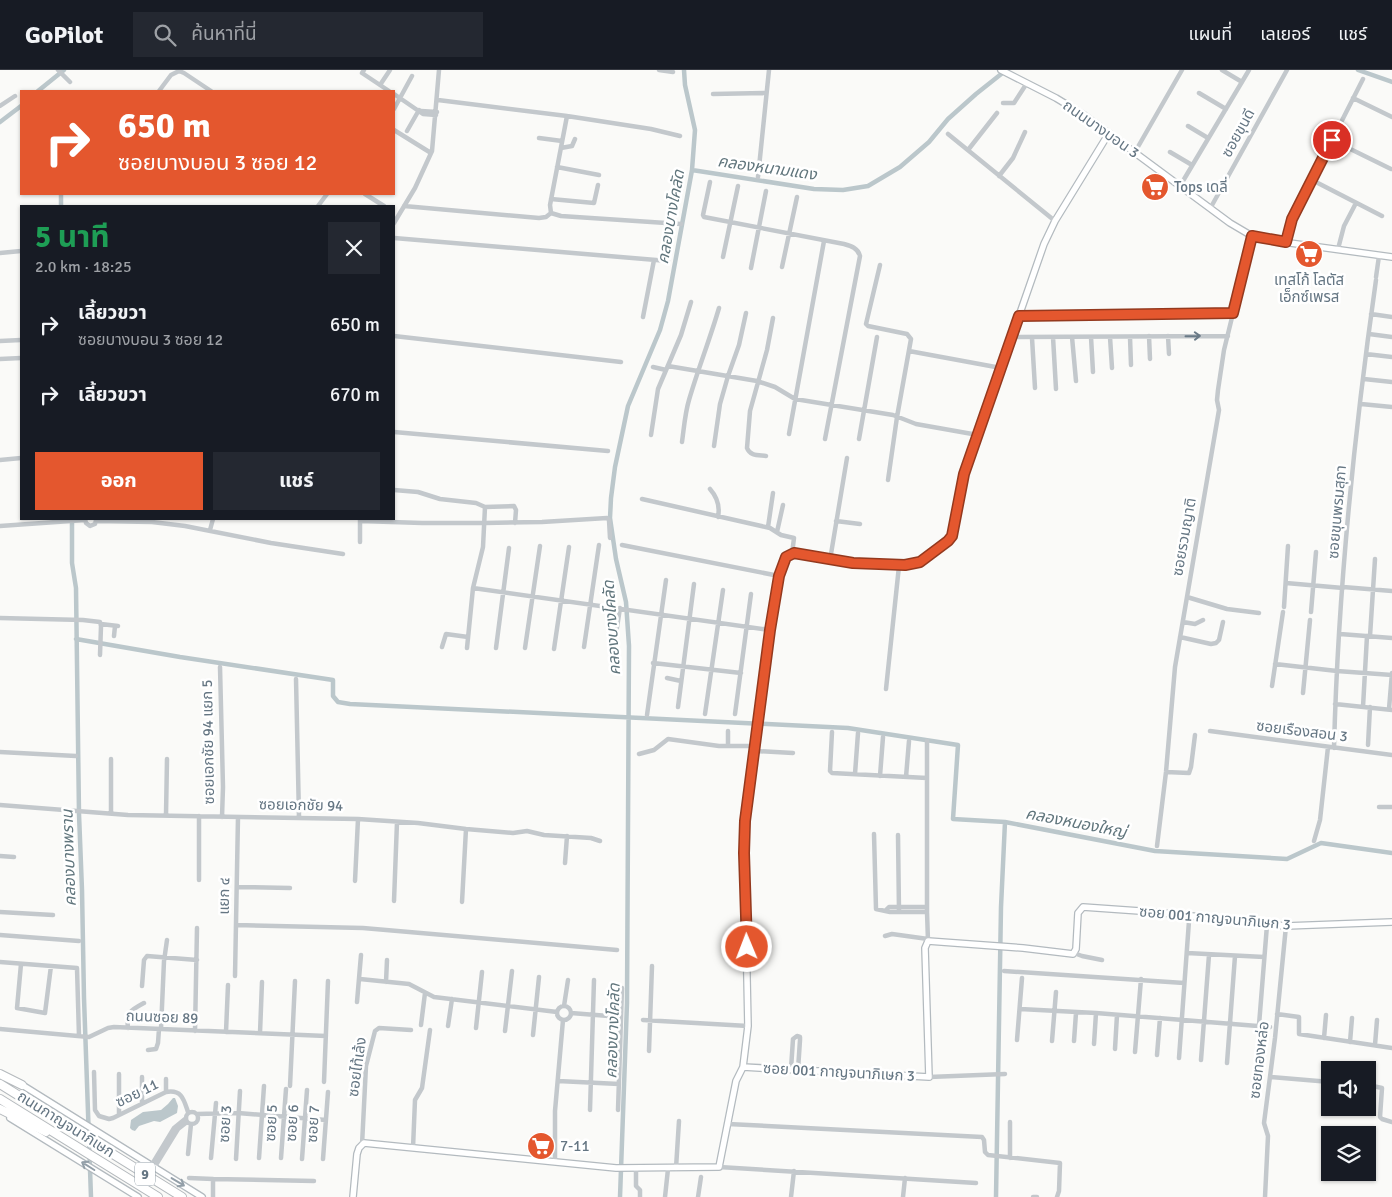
<!DOCTYPE html>
<html lang="th">
<head>
<meta charset="utf-8">
<style>
	:root { --surface:#171b24; --page:#242831; --text:#f1f3f6; --muted:#9ea1a6; --line:#363941; --accent:#e4572e }
	body { margin:0; font-family:Signika,"Noto Sans Thai",sans-serif; background:var(--page); color:var(--text); height:100vh; display:flex; flex-direction:column; font-size:19px; white-space:nowrap }
	* { box-sizing:border-box; margin:0 }
	p { font-size:16px; color:var(--muted) }
	.icon { flex:none; width:28px; height:28px; fill:none; stroke:currentColor; stroke-width:2; stroke-linecap:round; stroke-linejoin:round }
	.map { position:relative; flex:1; overflow:hidden }
	.drawer { position:absolute; left:20px; top:135px; width:375px; height:315px; display:flex; flex-direction:column; background:var(--surface); border-radius:0px; box-shadow:0 1px 4px #0004 }
	.drawer>* { flex:none }
	.banner { position:absolute; left:20px; top:20px; width:375px; height:105px; border-radius:0px; box-shadow:0 1px 4px #0004; background:#e4572e; color:#fff; overflow:hidden }
	.tools { position:absolute; left:1321px; top:991px; display:grid; gap:10px }
	.tools a { display:grid; place-items:center; width:55px; height:55px; border-radius:0px; background:var(--surface); box-shadow:0 1px 4px #0004; font-size:25px }
	.pin { position:absolute; display:grid; place-items:center; width:42px; height:42px; color:#fff; margin:-21px; border:2px solid #fff; border-radius:50%; box-shadow:0 1px 5px #0007 }
	.me { position:absolute; width:55px; margin:-28px; rotate:359deg; stroke-linejoin:round; filter:drop-shadow(0 0 4px #0008) }
	.turn { display:flex; align-items:center; gap:18px; height:105px; padding:0 15px; font-size:22px }
	.turn .icon { width:65px; height:65px; stroke-width:2.5 }
	.turn b { display:block; font-size:35px; line-height:42px }
	.round { display:grid; place-items:center; flex:none; width:52px; height:52px; border-radius:0px; background:var(--page) }
	.summary { display:flex; align-items:center; justify-content:space-between; height:85px; padding:0 15px }
	h1 { font-size:30px; font-weight:700; line-height:38px; color:#1e9e55 }
	.button { display:flex; gap:10px; margin-top:auto; padding:10px 15px }
	.button a { flex:1; height:58px; border-radius:0px; background:var(--accent); color:#fff; font-size:20px; font-weight:700; line-height:58px; text-align:center }
	.button a+a { background:var(--page); color:var(--text) }
	ul { padding:0; list-style:none }
	li { display:flex; align-items:center; gap:15px; height:70px; padding:0 15px }
	li div { flex:1 }
	li b { display:block; font-size:19px }
	li em { font-style:normal }
	header { display:flex; align-items:center; gap:30px; box-sizing:border-box; height:70px; padding:0 25px; background:var(--surface); border-bottom:1px solid var(--line) }
	header strong { font-size:24px }
	nav { display:flex; gap:28px; margin-inline-start:auto; font-size:18px }
	.search { width:350px; height:45px; background:var(--page); display:flex; align-items:center; gap:12px; box-sizing:border-box; padding:0 18px; border-radius:0px; color:var(--muted); font-size:19px }
	.map>svg:first-child { display:block }
	.water { fill:#bbc7cb }
	.lines { fill:none; stroke-linecap:round; stroke-linejoin:round }
	.canal { stroke:#bbc7cb; stroke-width:4.5 }
	.secondary-casing { stroke:#b3babf; stroke-width:8 }
	.highway-casing { stroke:#b4b9bd; stroke-width:10 }
	.street { stroke:#c3c8cc; stroke-width:4.5 }
	.secondary { stroke:#fff; stroke-width:5.5 }
	.highway { stroke:#fff; stroke-width:8 }
	.oneway { stroke:#6a7a87 }
	.oneway2 { stroke:#939fa8 }
	.route-casing { stroke:#94391e; stroke-width:12 }
	.route { stroke:#e4572e; stroke-width:9 }
	.labels { text-anchor:middle; dominant-baseline:central; stroke-width:5; stroke-linejoin:round; paint-order:stroke }
	.shield { fill:#fff; stroke:#939fa8; stroke-width:1 }
	.shield-label { font-size:14px; font-weight:bold; fill:#657683 }
	.street-label { font-size:15px; fill:#657683; stroke:#fff }
	.poi-label { font-size:15px; fill:#657683; stroke:#fff; text-anchor:start }
	.water-label { font-size:16px; font-style:italic; fill:#60757c; stroke:#fff }
</style>
</head>
<body>
<header>
<strong>GoPilot</strong>
<div class="search"><svg class="icon" aria-label="search" viewBox="0 0 24 24"><circle cx="10" cy="10" r="6"/><path d="M15 15l6 6"/></svg>ค้นหาที่นี่</div>
<nav><a>แผนที่</a><a>เลเยอร์</a><a>แชร์</a></nav>
</header>
<div class="map">
<svg width="1392" height="1127" viewBox="0 0 1392 1127">
	<rect width="100%" height="100%" fill="#fafaf8"/>
	<!-- water -->
	<path class="water" d="M173,1028H175L178,1036L177,1043L160,1052L154,1051L139,1056L135,1061L132,1060L130,1058L131,1050L143,1042L161,1040L168,1034Z"/>
	<g class="lines">
		<!-- canal -->
		<path class="canal" d="M1358,0L1392,12
			M38,21L64,0
			M0,52L21,36
			M692,100L814,119L843,120L868,116L900,97L929,72L948,49L976,24L1005,1
			M61,124V136
			M72,449V493L76,518L79,744L82,820L84,928L91,1127
			M76,569L180,587L333,610V626L338,632L350,634L848,658L958,675L953,749L1005,752
			M620,1127L627,933L629,576L626,532L616,489L610,448L611,428L615,397L628,336L660,260L668,231L692,100L695,60L685,15L684,0
			M996,1127L1001,837L1005,752L1155,781L1287,789L1321,773L1392,783"/>
		<!-- secondary casing -->
		<g class="secondary-casing">
			<path id="secondary" d="M1001,0L1056,28L1084,45L1230,153L1252,166L1261,169L1392,187
				M743,997L929,1007L925,878L928,871L1023,878L1073,884L1076,879L1078,843L1083,837L1154,842L1286,856L1392,852
				M19,1013L202,1127
				M10,1048L138,1127
				M353,1127L357,1084L359,1078L364,1073L616,1098L719,1097L736,1011L743,997L748,956L744,764L770,560L783,493L786,487L794,483L853,493L905,495L920,492L952,465L964,404L1044,174L1055,151L1109,63"/>
		</g>
		<!-- highway casing -->
		<g class="highway-casing">
			<path id="highway" d="M0,1004L22,1015
				M0,1014L182,1127
				M0,1029L158,1127
				M0,1039L46,1062"/>
		</g>
		<!-- street -->
		<path class="street" d="M58,0L70,12
			M364,0L362,3L389,21
			M659,0L673,2
			M1222,0L1242,12
			M380,15L390,0
			M159,21L171,5L179,1L184,3L211,21
			M1199,23L1226,39
			M394,24L423,44L436,45
			M713,24L765,23
			M1353,28L1392,47
			M438,30L567,46L651,59L680,66
			M1003,33H1014L1027,13
			M0,36L15,26
			M394,39L412,6
			M421,41L437,42
			M567,46L550,135L551,143L561,146L681,154
			M1188,56L1208,68
			M394,60L431,83
			M407,61L419,40
			M948,64L1055,151
			M539,68L562,71
			M1332,70L1391,99
			M561,78L572,76L575,69
			M968,80L997,43
			M1135,82L1182,0
			M1170,82L1192,95
			M557,97L599,105
			M999,106L1013,88L1025,62
			M758,107L769,0
			M1312,110L1382,146
			M710,112L703,145L704,147L844,174C851,176 858,178 860,186L825,369
			M1180,116L1249,0
			M365,124L384,136
			M551,129L594,133L598,115
			M318,136L327,124
			M404,136L539,148L546,147L551,143
			M1211,137L1287,0
			M394,153L415,118L432,81L439,0
			M394,168L668,191
			M1286,172L1292,149L1363,9
			M1338,179L1344,156L1356,133
			M0,183L21,181
			M723,187L738,116
			M880,195L866,254L868,256L907,264L911,269L897,347L888,410
			M782,197L797,127
			M751,198L766,121
			M1376,207L1379,186
			M1371,244L1392,247
			M1019,246L1233,243
			M643,247L654,190
			M1369,264L1392,267
			M394,266L621,292
			M1149,266L1150,289
			M1168,266L1169,284
			M1012,267L1228,266
			M1053,267L1056,319
			M1072,267L1076,311
			M1091,267L1093,302
			M1110,267L1112,298
			M1130,267L1131,295
			M1032,268L1035,318
			M0,271L21,270
			M909,281L1001,298
			M1366,284L1392,287
			M0,289L21,288
			M668,296L757,311L775,317L795,329L893,345L916,354L978,365
			M653,297L666,300
			M1364,309L1392,312
			M1361,334L1392,337
			M394,362L608,381
			M789,364L824,171
			M651,365L658,319L681,265L691,232
			M859,369L877,267
			M682,372C684,358 685,343 689,330C698,299 710,269 719,238
			M714,376L720,334L728,306L739,275L746,243
			M766,386C758,385 750,386 747,378L750,341L767,280L773,248
			M0,390L21,388
			M710,419C717,427 720,437 718,447
			M394,420L418,422L440,429L476,433L485,437L483,477L473,518L467,578
			M642,429L770,458L781,465L794,468L792,484
			M485,437L514,436L516,440L515,453
			M85,449L86,453L90,456L95,454L96,450
			M96,451L152,452L185,456L271,473L343,484
			M360,451L422,453H485
			M836,451L860,454
			M485,453L542,452L607,448L609,450L610,468
			M0,456L85,450
			M768,457L773,423
			M210,460L213,449
			M777,462L783,435
			M360,472V450
			M622,475L779,506
			M830,490L847,388
			M1286,513L1343,518
			M1343,517L1392,521
			M473,518L770,560
			M1187,527L1227,539L1259,543
			M1284,537L1288,476
			M1311,542L1316,482
			M0,548L83,550L100,552L101,556L100,585
			M1183,552L1195,554L1203,550
			M101,554L118,556
			M1340,564L1392,568
			M114,566L115,556
			M1370,566L1375,489
			M1180,567L1211,574L1216,573L1219,570L1223,552
			M442,577L446,564L468,567
			M584,577L599,475
			M614,577L620,538
			M496,578L509,478
			M525,578L540,476
			M554,579L569,477
			M653,593L741,603
			M1275,594L1337,601L1392,605
			M220,597L223,717L222,747
			M667,608L681,611
			M296,609L299,747
			M1272,616L1283,542
			M886,619L899,496
			M1303,623L1310,550
			M1335,634L1392,640
			M678,637L694,514
			M1363,637L1367,566
			M1389,639L1392,603
			M705,644L723,520
			M735,644L751,524
			M647,645L666,510
			M1210,661L1392,685
			M832,662L830,701L832,703L927,708
			M927,671V842L928,871
			M1368,675L1370,637
			M728,676V661
			M1334,678C1338,522 1354,364 1376,210
			M755,681L793,683
			M0,682L76,686
			M639,684L654,680L668,669L719,676H755
			M1166,702L1189,703L1191,697L1195,665
			M855,704L858,663
			M880,706L883,667
			M906,707L909,671
			M0,735L128,745L358,749L418,753L466,759L513,763L527,761L544,765L591,768L600,771
			M1379,737H1392
			M111,743V689
			M166,745L167,689
			M874,764L876,839L890,842H927
			M898,765L899,842
			M1314,771L1320,750L1328,677
			M1157,776L1166,702L1175,597L1219,340L1217,330L1218,320L1224,280L1252,166
			M0,786L14,787
			M565,793L567,766
			M199,810V746
			M355,811L358,749
			M237,817L290,818
			M394,831L397,752
			M462,832L466,759
			M886,840L889,837H927
			M0,842L53,845
			M236,855L363,858L617,880
			M0,865L79,871
			M885,866L892,864L928,869
			M1074,883L1082,886L1102,890
			M1187,883L1264,887
			M0,892L77,898L79,966
			M21,894L17,938L45,943L51,896
			M1004,901L1184,913
			M235,906L238,747
			M360,909L409,914L434,927L557,942
			M386,912L387,890
			M142,916L144,890L147,886L197,890
			M357,932L361,885
			M564,936L568,910
			M557 943a7 7 0 1 1 14 0a7 7 0 1 1-14 0Z
			M1020,939L1096,943L1270,957
			M571,943L621,947
			M1277,944L1299,947V964L1392,978
			M643,950L748,956
			M421,955L425,923
			M1259,955L1267,855
			M448,956L452,929
			M128,958C126,942 131,940 144,933
			M476,958L482,902
			M0,959L89,967L108,958L114,957L326,966
			M161,959L164,891L167,870
			M195,961L197,858
			M505,961L512,901
			M226,962L228,915
			M260,963L262,912
			M533,965L539,907
			M1324,968L1326,945
			M1017,970L1022,908
			M1052,971L1056,922
			M1074,971L1076,943
			M1350,972L1352,948
			M1094,974L1096,943
			M1375,975L1377,950
			M1115,979L1117,945
			M148,980L156,979L158,973L159,959
			M649,981L652,896
			M1135,982L1141,909
			M1157,985L1160,948
			M1179,988L1189,851
			M1201,990L1209,885
			M1227,993L1235,886
			M791,999L793,969L797,966L800,967V970L798,1000
			M94,1002L95,1040L99,1046L109,1049L113,1048L166,1022C182,1019 184,1030 188,1042
			M929,1007L1005,1004
			M1271,1007L1330,1012
			M166,1009V1022
			M558,1011L619,1014
			M324,1012L328,911
			M1368,1015L1382,1018L1380,1047L1382,1049L1392,1052
			M290,1016L295,911
			M142,1033V1007
			M590,1040L594,910
			M618,1040L622,918
			M186 1048a6 6 0 1 1 12 0a6 6 0 1 1-12 0Z
			M197,1044L238,1043L326,1050
			M119,1045V1004
			M1010,1052V1088
			M728,1054L982,1067L984,1070L985,1082L988,1085L1060,1093L1059,1121L1057,1127
			M362,1075L366,996L375,961L379,958L411,960
			M413,1078L415,1030L422,1018L430,960
			M188,1084L191,1054
			M211,1088L216,1033
			M259,1088L264,1016
			M281,1088L286,1019
			M236,1089L240,1021
			M302,1089L307,1020
			M323,1089L328,1022
			M555,1092V1041L563,950
			M151,1096L174,1058L185,1049
			M719,1097L976,1113
			M154,1098L178,1059L187,1052
			M676,1098L679,1051
			M636,1099V1116L640,1120V1127
			M189,1108L213,1109
			M213,1127V1109L314,1111
			M665,1127L668,1099
			M698,1127L701,1107
			M791,1127L794,1101
			M903,1127L905,1108
			M1033,1127H1037
			M1265,1127L1268,1066L1264,1053L1275,968L1286,856"/>
		<!-- secondary -->
		<use href="#secondary" class="secondary"/>
		<!-- highway -->
		<use href="#highway" class="highway"/>
	</g>
	<!-- one-way arrows -->
	<defs><path id="oneway-shaft" d="M-6 0H5M1.5-3L5.5 0L1.5 3" fill="none" stroke-width="1.6" stroke-linecap="round" stroke-linejoin="round" transform="scale(1.25)"/></defs>
	<use class="oneway" href="#oneway-shaft" transform="translate(1193 266) rotate(-1)"/>
	<g class="oneway2">
		<use href="#oneway-shaft" transform="translate(88 1096) rotate(-148)"/>
		<use href="#oneway-shaft" transform="translate(178 1112) rotate(31)"/>
	</g>
	<g class="lines">
		<!-- route casing -->
		<g class="route-casing">
			<path id="route" d="M747,877L744,783L745,751L770,560L779,506L786,487L794,483L853,493L905,495L920,492L948,471L952,466L964,404L1019,246L1233,243L1252,166L1286,172L1292,149L1332,70"/>
		</g>
		<!-- route -->
		<use href="#route" class="route"/>
	</g>
	<!-- icons -->
	<defs>
		<g id="supermarket-disc" transform="scale(1.4375)"><circle r="9.5" fill="#e4572e" stroke="#fff"/><path d="M-6-5.5h2.5l.6 2H6L4.5 2H-2.5L-4.4-4H-6ZM-1.5 3.2a1.3 1.3 0 1 0 .1 0ZM3 3.2a1.3 1.3 0 1 0 .1 0Z" fill="#fff"/></g>
	</defs>
	<g fill-rule="evenodd">
		<use href="#supermarket-disc" x="1155" y="117"/>
		<use href="#supermarket-disc" x="1309" y="184"/>
		<use href="#supermarket-disc" x="541" y="1076"/>
	</g>
	<g class="labels">
		<!-- shield labels -->
		<rect class="shield" x="135" y="1092.5" width="20" height="23" rx="4"/>
		<g class="shield-label">
			<text x="145" y="1104">9</text>
		</g>
		<!-- street labels -->
		<g class="street-label">
			<text transform="translate(1101 59) rotate(35)">ถนนบางบอน 3</text>
			<text transform="translate(1238 63) rotate(-61)">ซอยขุนดี</text>
			<text transform="translate(1337 442) rotate(-85)">ซอยขุนพรมสุภา</text>
			<text transform="translate(1184 467) rotate(-80)">ซอยรวมญาติ</text>
			<text transform="translate(1302 661) rotate(7)">ซอยเรืองสอน 3</text>
			<text transform="translate(208 672) rotate(-91)">ซอยเอกชัย 94 แยก 5</text>
			<text transform="translate(301 735) rotate(1)">ซอยเอกชัย 94</text>
			<text transform="translate(224 826) rotate(-89)">แยก ๔</text>
			<text transform="translate(1215 848) rotate(5)">ซอย 001 กาญจนาภิเษก 3</text>
			<text transform="translate(162 947) rotate(2)">ถนนซอย 89</text>
			<text transform="translate(1259 990) rotate(-83)">ซอยทองหล่อ</text>
			<text transform="translate(357 997) rotate(-82)">ซอยไท้เล้ง</text>
			<text transform="translate(839 1002) rotate(3)">ซอย 001 กาญจนาภิเษก 3</text>
			<text transform="translate(137 1023) rotate(-26)">ซอย 11</text>
			<text transform="translate(271 1053) rotate(-87)">ซอย 5</text>
			<text transform="translate(292 1053) rotate(-86)">ซอย 6</text>
			<text transform="translate(66 1054) rotate(32)">ถนนกาญจนาภิเษก</text>
			<text transform="translate(225 1054) rotate(-86)">ซอย 3</text>
			<text transform="translate(313 1054) rotate(-86)">ซอย 7</text>
		</g>
		<!-- poi labels -->
		<g class="poi-label">
			<text x="1174" y="117">Tops เดลี่</text>
			<text x="1309" y="210" text-anchor="middle">เทสโก้ โลตัส<tspan x="1309" dy="17">เอ็กซ์เพรส</tspan></text>
			<text x="560" y="1076">7-11</text>
		</g>
		<!-- water labels -->
		<g class="water-label">
			<text transform="translate(767 98) rotate(8)">คลองหนามแดง</text>
			<text transform="translate(671 147) rotate(-80)">คลองบางโคลัด</text>
			<text transform="translate(612 558) rotate(-94)">คลองบางโคลัด</text>
			<text transform="translate(1076 753) rotate(11)">คลองหนองใหญ่</text>
			<text transform="translate(69 788) rotate(-92)">คลองบางพราน</text>
			<text transform="translate(613 961) rotate(-88)">คลองบางโคลัด</text>
		</g>
	</g>
</svg>
<div class="tools">
<a><svg class="icon" aria-label="sound" viewBox="0 0 24 24"><path d="M4 9h4l5-4v14l-5-4H4zM17 9q2 3 0 6"/></svg></a>
<a><svg class="icon" aria-label="layers" viewBox="0 0 24 24"><path d="M12 4l9 5-9 5-9-5zM3 14l9 5 9-5"/></svg></a>
</div>
<div class="pin" style="left:1332px;top:70px;background:#d93025"><svg class="icon" aria-label="arrive" viewBox="0 0 24 24"><path d="M6 21V4h12l-3 4 3 4H6"/></svg></div>
<svg class="me" style="left:747px;top:877px" viewBox="-20 -20 40 40"><circle r="17" fill="#e4572e" stroke="#fff" stroke-width="3"/><path d="M0-11L8 9 0 5-8 9z" fill="#fff"/></svg>
<div class="banner">
<div class="turn"><svg class="icon" aria-label="right" viewBox="0 0 24 24"><path d="M7 20v-9h11M14 6l5 5-5 5"/></svg><div><b>650 m</b>ซอยบางบอน 3 ซอย 12</div></div>
</div>
<section class="drawer">
<div class="summary"><div><h1>5 นาที</h1><p>2.0 km · 18:25</p></div><a class="round"><svg class="icon" aria-label="close" viewBox="0 0 24 24"><path d="M6 6l12 12M18 6L6 18"/></svg></a></div>
<ul>
<li><svg class="icon" aria-label="right" viewBox="0 0 24 24"><path d="M7 20v-9h11M14 6l5 5-5 5"/></svg><div><b>เลี้ยวขวา</b><p>ซอยบางบอน 3 ซอย 12</p></div><em>650 m</em></li>
<li><svg class="icon" aria-label="right" viewBox="0 0 24 24"><path d="M7 20v-9h11M14 6l5 5-5 5"/></svg><div><b>เลี้ยวขวา</b></div><em>670 m</em></li>
</ul>
<div class="button"><a>ออก</a><a>แชร์</a></div>
</section>
</div>
</body>
</html>
